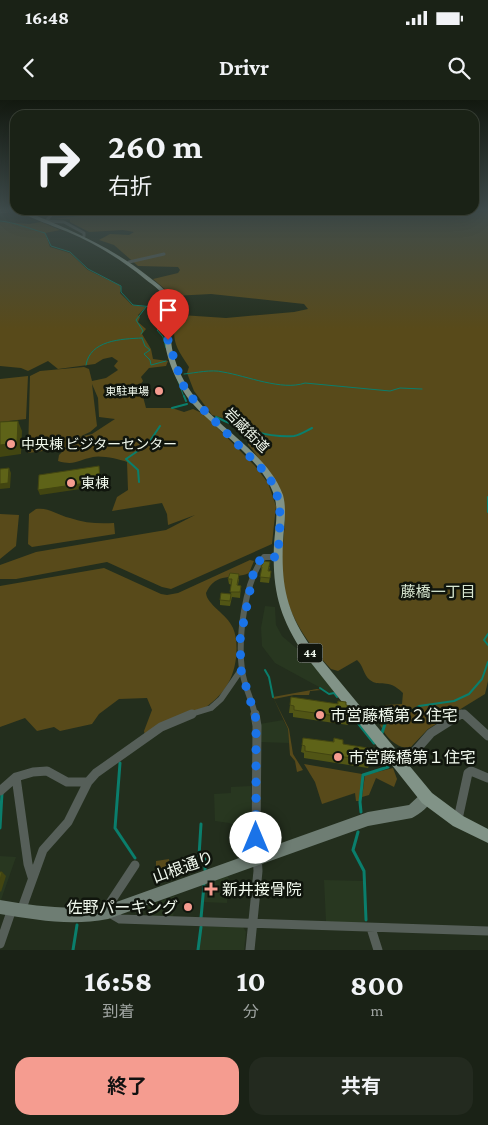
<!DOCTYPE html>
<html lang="ja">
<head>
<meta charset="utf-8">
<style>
	:root { --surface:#1a2216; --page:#232a1f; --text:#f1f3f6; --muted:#9fa4a1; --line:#383f35; --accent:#f59c90 }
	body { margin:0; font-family:"Crimson Pro","Noto Sans JP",serif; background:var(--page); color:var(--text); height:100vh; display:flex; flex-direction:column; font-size:19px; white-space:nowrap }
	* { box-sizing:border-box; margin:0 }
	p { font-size:16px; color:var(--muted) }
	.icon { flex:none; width:28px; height:28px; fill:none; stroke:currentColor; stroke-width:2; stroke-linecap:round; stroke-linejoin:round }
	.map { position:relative; height:850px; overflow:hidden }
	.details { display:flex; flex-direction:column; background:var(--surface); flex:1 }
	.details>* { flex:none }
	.top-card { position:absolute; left:10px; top:10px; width:469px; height:105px; border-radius:15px; box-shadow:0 5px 20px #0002,0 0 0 1px var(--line); background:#1a2216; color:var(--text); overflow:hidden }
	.pin { position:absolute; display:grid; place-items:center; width:42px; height:42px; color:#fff; margin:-51px -21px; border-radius:50% 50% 50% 0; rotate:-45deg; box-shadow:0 0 5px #0007 }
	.pin .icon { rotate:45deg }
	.me { position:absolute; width:55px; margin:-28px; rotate:0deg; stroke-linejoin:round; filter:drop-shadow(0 0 4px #0008) }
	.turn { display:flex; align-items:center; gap:18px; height:105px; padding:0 15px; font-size:22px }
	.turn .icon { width:65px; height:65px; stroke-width:2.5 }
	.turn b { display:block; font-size:35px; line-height:42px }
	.eta { display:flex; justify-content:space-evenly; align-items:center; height:85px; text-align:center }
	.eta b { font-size:30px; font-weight:700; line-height:35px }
	.action { display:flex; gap:10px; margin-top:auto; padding:10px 15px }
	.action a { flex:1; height:58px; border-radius:15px; background:var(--accent); color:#111; font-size:20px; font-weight:700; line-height:58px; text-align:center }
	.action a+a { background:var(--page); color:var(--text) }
	.status { display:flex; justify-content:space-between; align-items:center; height:35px; padding:0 25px; background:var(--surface); direction:ltr }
	.status svg { height:14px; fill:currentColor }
	header { display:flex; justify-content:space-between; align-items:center; height:65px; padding:0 15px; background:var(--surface); font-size:22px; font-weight:700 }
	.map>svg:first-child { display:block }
	.built { fill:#283720 }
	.green { fill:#584a1a; fill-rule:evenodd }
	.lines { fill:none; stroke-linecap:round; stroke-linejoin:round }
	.stream-far2 { stroke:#0a7e6c; stroke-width:1 }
	.stream-far1 { stroke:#0a7e6c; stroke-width:2 }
	.stream { stroke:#0a7e6c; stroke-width:3 }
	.street-far2 { stroke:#565f59; stroke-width:3 }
	.street-far1 { stroke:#565f59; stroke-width:6 }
	.street { stroke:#565f59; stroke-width:9 }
	.secondary { fill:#6e7d73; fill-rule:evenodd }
	.primary { fill:#819387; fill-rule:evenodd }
	.wall { fill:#515515 }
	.shaded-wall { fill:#424511 }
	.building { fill:#5e6318; stroke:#424511 }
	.route { stroke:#1a73e8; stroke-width:9; stroke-dasharray:0 16.2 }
	.poi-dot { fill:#f59c90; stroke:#10150d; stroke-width:2 }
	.labels { text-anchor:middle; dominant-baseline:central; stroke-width:5; stroke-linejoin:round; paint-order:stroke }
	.far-poi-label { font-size:11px; fill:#f0f8ed; stroke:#10150d; text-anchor:end }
	.shield { fill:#10150d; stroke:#adb4aa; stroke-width:1 }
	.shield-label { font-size:12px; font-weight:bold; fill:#f0f8ed }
	.street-label { font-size:14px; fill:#f0f8ed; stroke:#10150d }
	.poi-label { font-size:14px; fill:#f0f8ed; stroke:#10150d; text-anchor:start }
	.neighbourhood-label { font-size:15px; fill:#d7e6d0; stroke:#10150d }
	.near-poi-label { font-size:16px; fill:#f0f8ed; stroke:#10150d; text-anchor:start }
	.near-street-label { font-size:16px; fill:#f0f8ed; stroke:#10150d }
</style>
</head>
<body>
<div class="status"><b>16:48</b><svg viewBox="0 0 49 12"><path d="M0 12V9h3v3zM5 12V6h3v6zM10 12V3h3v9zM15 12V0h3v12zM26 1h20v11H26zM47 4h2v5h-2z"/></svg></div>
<header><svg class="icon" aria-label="back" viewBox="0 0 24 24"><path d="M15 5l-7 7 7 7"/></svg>Drivr<svg class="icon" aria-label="search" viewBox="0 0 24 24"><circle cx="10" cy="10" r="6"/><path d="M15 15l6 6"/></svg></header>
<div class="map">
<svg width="488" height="850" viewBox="0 0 488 850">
	<rect width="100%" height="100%" fill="#232e1d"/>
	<!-- built -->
	<path class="built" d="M265,506L275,507L276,525L282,536L309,559L335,591L330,593L275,563L262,546L261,528Z
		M283,620L288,629L289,643L260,642V624Z
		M251,686V725L246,729L229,723L215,721L214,694L231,693V687Z
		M0,756L16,757L1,800H0Z
		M228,776L233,794L227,796V803L204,802L205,784Z
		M324,780L363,781L365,824L326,822Z
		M175,796L173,819L147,818L149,805Z
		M202,826L243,827L246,832L244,850H198Z"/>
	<!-- green -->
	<path class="green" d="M88,110H488V581L485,594L428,629L409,649C389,645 381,630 375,612L386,605L402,604L403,593C387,577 380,588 370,580C363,575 364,566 357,560L338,571L331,569C310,547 287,514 283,483C276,431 302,411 262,363C257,357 254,351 248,345V337L240,332L245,327L241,323L212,315L194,291L187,273L189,267C176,247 172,243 175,218L181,215L226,218L294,212L308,209L304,204L211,194L173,196L153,179L178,173L180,170L178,167L138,166L114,145L99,140L110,134L129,135L134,132L123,130L89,132L70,122V119H53L98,114L101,111Z
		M0,122L29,124L41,122L60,130L45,133L50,147L70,153L88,170L119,185L121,188L120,193L132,205L146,207L138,215L140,217L138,222L146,229L142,234L151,249L153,259L168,261L166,266L149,268L141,277L143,281L140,285L146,308H172L184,312L193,309L204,314L255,366L268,383L276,406L272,444L171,489L162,487L107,462L16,479H0V465L36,452L166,430L195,415L168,425L167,414L162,403L112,411L117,397L128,390L127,362C120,359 100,355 93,357C78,360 75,366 58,361L59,355L66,348L28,353L30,276L40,271L84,267L89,269L92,281L106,278L118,270L114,266L118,261L112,257L103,259L95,264L58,269L48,261L28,271L21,268L0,266ZM92,284L98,298L99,317L115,319L92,334L79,337L90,332L97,326Z
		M28,276L26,319L0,322V279Z
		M36,409C48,407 58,415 70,418C85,423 98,424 114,423L115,434L32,447L28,444L29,414Z
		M0,414L19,415L16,446L0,459Z
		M250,460L254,461L249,473C234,480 216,471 206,493C207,505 227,514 233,528C237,537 237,549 236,558C230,608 184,618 145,636L144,631L152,610L147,598L119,599L99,614L92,624L60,631L54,627L37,631L25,618L0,627V486L104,468L161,494L167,495L178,493Z
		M317,589L321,590L310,591L309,595H294L274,599L289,629L293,654L303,670L297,672L295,661L290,655L288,629L273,597Z
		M304,664L362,674L359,701H356L355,693L322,704L315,682Z
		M393,668L397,679L394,687L376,678L369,695L362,697L365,675Z
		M169,759L171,774L156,776V761Z"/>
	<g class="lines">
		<!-- stream-far2 -->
		<path class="stream-far2" d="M0,121C14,122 30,129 45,133L51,146L70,152L88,169L121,186V192L133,205L163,208L168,215L166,227L157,230L163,237L166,248
			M141,234L143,231L136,220L146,207
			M142,238L145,246L150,250L144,254L150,260L151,265L166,261
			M86,265C90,240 121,239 142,238
			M184,274C196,273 211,269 223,272C247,276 282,291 305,283L390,291L400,288L422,289
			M177,278L184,297"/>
		<!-- stream-far1 -->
		<path class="stream-far1" d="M184,296L186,301
			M172,308L187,304
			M216,317C238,328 269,338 294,336C300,335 306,331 312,328
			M139,382L138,370L126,359L148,344L160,326
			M488,397V412
			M488,534L484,540L488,545
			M265,570L269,577L273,597
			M320,588L329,594L334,593L337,597
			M349,612L352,615
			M390,615L393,612L411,611L419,606L454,601L469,594L482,579L488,562"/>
		<!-- stream -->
		<path class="stream" d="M351,614L374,643
			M382,633L387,618L391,614
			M120,663L115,728L135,758
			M361,712L360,702L363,675L388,667L379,650
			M201,724L199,756L205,759V770
			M0,728L2,693
			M358,732L353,750L364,771L366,820
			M201,818L204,785
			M73,850L77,825
			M198,850L201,827"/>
		<!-- street-far2 -->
		<path class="street-far2" d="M0,112L17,110
			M47,120L52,114L72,112
			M44,121L64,122L84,133V136
			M129,162L164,154"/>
		<!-- street-far1 -->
		<path class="street-far1" d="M188,615L211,608L221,599L241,570
			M255,615C252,600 244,586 242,570C238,539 244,482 264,457H278
			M459,615L463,613L466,615"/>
		<!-- street -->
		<path class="street" d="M464,614L488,636
			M402,666L431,633L461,614
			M16,677L28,764L32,777
			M0,691L16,677L33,672L47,671L67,682H88
			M458,719L468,673L471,671L488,678
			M135,765L108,806V812L120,819L488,831
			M21,811L43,750L68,722L88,682L96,673L161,627L192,614
			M371,828L378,850
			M0,844L12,809
			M250,850L258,771L256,738L257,626L255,614"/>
		<!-- secondary -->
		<path class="secondary" d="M427,692L432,693L433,698C430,706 420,714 412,718L368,726L108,819C71,826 36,820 0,814V800C36,806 71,811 108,805L368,712L409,705L422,693Z"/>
		<!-- primary -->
		<path class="primary" d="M16,110H22C67,128 110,146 149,177C158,184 170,192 173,204C176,214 172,224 171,234C170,255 182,281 195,297C220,330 268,354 283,395C287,410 284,426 283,441C281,484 286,512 312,548L432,693L463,716L488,729V743L453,726L422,703L304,554C279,517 272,489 274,444C275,428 279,411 274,395C262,359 217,331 192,303C178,287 163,254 165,234C166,224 171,214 168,204C165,193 154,186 145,179C122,160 96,144 68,132C51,125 32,119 16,110Z"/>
	</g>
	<!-- wall -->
	<path class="wall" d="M261,467H270L269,471H271L269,483L260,482L261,473Z
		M228,479H239L238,485L241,486L240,498L232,497L230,506L220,505V500L231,494L232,485L229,484Z
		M291,597L337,604L338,601L346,605L350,618L348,625L293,617V613H289Z
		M303,638L333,642L334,638L343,644L374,657L371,663H370L368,668L304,658V653L301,652Z"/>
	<!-- shaded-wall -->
	<path class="shaded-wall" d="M18,321L22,331L21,354L0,357V345Z
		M99,366L101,386L40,395L38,390Z
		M9,368L11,373L10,388L0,389V384Z
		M2,772L6,776L1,792L0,791V780Z"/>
	<!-- building -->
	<path class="building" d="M18,321L17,343L0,345V322Z
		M99,366L100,381L38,390L39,375Z
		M9,368L8,383L0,384V369Z
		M264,461L270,462L268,471H271L270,478L260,477L262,467H261Z
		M230,473L239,474L237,485L241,486L240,492H230L232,479H228Z
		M221,493L231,494L230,501L220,500Z
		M291,597L338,604V601L346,602V605L350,606V618L294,610V606L290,605Z
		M303,638L334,642V638L343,640V644L374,649V657L371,656V661L305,651V646L302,645Z
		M0,772H2L0,780Z"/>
	<!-- sky -->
	<linearGradient id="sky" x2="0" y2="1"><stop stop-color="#131910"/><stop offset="0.48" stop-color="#3f4c4c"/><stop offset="1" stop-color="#3f4c4c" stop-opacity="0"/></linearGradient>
	<rect width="488" height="229" fill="url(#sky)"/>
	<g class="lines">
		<!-- route -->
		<path class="route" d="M168,240L182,283L189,295L266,373C286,401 279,424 278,457H264L258,462L254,470L240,540L241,570L256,619V738"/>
	</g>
	<!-- markers -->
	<g class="poi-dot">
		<circle cx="159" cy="291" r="5"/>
		<circle cx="11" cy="344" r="5"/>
		<circle cx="71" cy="383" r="5"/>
		<circle cx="320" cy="615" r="5"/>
		<circle cx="338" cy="657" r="5"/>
		<path d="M208.5 781.5h5v5h5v5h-5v5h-5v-5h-5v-5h5z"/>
		<circle cx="188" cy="807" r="5"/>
	</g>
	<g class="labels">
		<!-- far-poi labels -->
		<g class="far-poi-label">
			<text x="149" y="291">東駐車場</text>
		</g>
		<!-- shield labels -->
		<rect class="shield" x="297.5" y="543.5" width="25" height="19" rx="4"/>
		<g class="shield-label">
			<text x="310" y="553">44</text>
		</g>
		<!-- street labels -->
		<g class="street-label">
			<text transform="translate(247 330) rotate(45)">岩蔵街道</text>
		</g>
		<!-- poi labels -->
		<g class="poi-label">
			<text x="21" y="344">中央棟 ビジターセンター</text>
			<text x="81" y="383">東棟</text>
		</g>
		<!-- neighbourhood labels -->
		<g class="neighbourhood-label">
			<text x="438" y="492">藤橋一丁目</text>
		</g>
		<!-- near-poi labels -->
		<g class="near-poi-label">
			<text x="330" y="615">市営藤橋第２住宅</text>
			<text x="348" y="657">市営藤橋第１住宅</text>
			<text x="222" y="789">新井接骨院</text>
			<text x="178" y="807" text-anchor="end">佐野パーキング</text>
		</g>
		<!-- near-street labels -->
		<g class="near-street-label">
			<text transform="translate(183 767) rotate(-20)">山根通り</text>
		</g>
	</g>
</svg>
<div class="pin" style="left:168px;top:240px;background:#d93025"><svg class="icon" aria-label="arrive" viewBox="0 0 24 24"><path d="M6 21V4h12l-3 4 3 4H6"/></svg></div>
<svg class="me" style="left:256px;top:738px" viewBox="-20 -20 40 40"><circle r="19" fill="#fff"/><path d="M0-13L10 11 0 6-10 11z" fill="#1a73e8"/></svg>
<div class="top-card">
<div class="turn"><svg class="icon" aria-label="right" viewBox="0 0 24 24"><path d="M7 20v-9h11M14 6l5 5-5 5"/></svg><div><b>260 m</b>右折</div></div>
</div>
</div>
<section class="details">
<div class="eta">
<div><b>16:58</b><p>到着</p></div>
<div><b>10</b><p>分</p></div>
<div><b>800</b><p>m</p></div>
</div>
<div class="action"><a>終了</a><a>共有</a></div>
</section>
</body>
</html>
